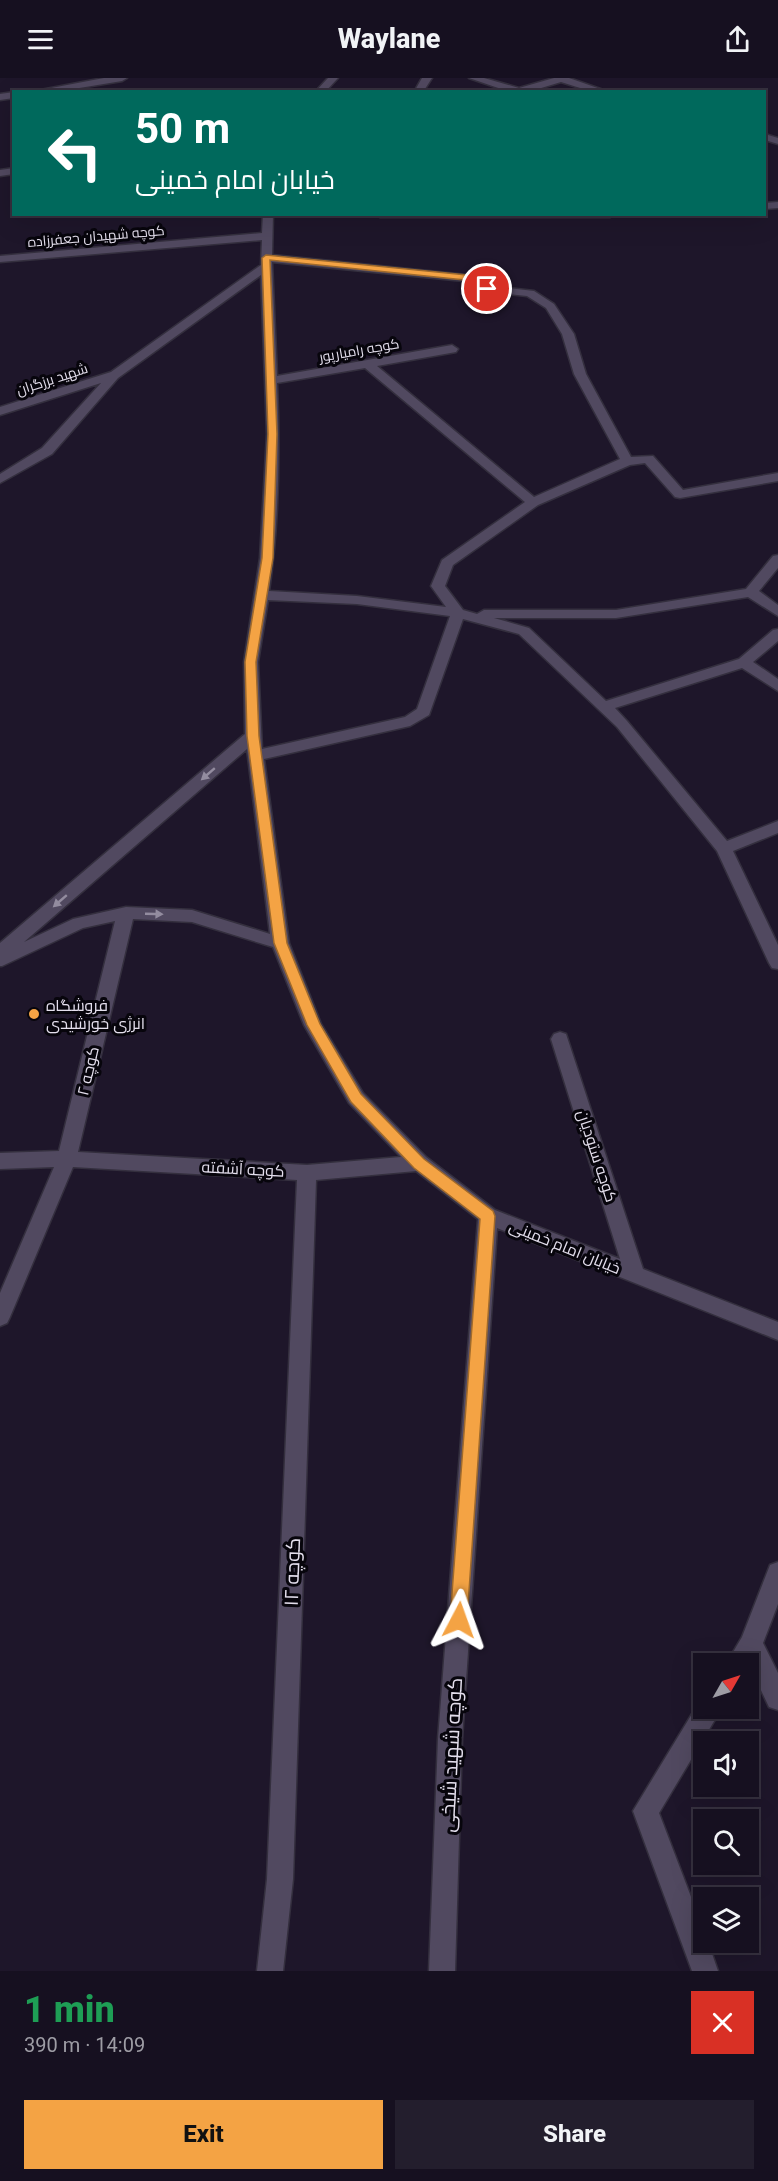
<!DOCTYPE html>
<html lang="en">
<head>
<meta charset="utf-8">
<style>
	:root { --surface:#161020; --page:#231e2d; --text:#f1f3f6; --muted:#9e9da5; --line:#35303e; --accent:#f4a344 }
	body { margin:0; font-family:Roboto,Cairo,sans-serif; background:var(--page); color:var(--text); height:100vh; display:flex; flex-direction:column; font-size:22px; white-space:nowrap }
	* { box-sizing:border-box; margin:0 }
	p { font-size:20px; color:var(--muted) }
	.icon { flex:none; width:33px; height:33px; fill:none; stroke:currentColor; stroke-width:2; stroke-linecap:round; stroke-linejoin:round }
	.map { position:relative; height:1893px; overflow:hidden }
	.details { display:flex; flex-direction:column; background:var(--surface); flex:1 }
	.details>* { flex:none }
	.banner { position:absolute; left:12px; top:12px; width:754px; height:126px; border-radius:0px; box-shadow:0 6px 24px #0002,0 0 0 2px var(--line); background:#00695c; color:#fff; overflow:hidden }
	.needle { width:39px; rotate:51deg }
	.controls { position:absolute; left:693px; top:1575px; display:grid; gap:12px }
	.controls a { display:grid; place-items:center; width:66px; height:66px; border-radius:0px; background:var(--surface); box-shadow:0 6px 24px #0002,0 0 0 2px var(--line); font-size:30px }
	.pin { position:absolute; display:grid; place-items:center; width:51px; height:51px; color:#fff; margin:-26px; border:3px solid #fff; border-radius:50%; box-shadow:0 2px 6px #0007 }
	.me { position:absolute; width:66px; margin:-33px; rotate:4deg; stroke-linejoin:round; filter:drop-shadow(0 0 4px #0008) }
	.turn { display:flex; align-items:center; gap:21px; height:126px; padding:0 24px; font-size:27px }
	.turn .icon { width:78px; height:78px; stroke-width:2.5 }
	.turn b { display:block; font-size:42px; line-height:51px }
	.round { display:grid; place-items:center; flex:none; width:63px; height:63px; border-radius:0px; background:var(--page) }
	.summary { display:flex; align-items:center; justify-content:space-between; height:102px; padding:0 24px }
	h1 { font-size:36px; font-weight:800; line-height:45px; color:#1e9e55 }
	.action { display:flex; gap:12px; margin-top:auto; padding:12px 24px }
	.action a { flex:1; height:69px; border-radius:0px; background:var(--accent); color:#111; font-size:24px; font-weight:800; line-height:69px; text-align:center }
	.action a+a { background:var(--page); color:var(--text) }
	header { display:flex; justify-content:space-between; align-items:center; height:78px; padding:0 24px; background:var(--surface); font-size:27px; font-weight:800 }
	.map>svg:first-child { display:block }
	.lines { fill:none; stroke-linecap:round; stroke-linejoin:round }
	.minor-casing { stroke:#342f3e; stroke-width:3 }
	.minor { fill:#514960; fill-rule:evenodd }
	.oneway { fill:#938c9f }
	.route { fill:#f4a344; stroke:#9f6a2c; stroke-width:1.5 }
	.poi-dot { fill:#f4a344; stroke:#07050c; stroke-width:2 }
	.labels { text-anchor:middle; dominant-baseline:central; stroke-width:6; stroke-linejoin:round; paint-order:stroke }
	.far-street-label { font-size:14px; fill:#e4dfed; stroke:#07050c }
	.poi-label { font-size:16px; fill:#e4dfed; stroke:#07050c; text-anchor:start }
	.street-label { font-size:16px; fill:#e4dfed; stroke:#07050c }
	.near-street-label { font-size:20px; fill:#e4dfed; stroke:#07050c }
</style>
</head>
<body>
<header><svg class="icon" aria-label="menu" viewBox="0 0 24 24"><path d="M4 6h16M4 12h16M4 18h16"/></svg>Waylane<svg class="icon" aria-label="share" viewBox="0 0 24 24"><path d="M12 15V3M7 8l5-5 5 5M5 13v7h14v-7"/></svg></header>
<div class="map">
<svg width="778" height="1893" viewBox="0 0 778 1893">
	<rect width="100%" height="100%" fill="#1e162a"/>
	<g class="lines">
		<!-- minor casing -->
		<g class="minor-casing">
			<path id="minor" d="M104,0H127L122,3L55,14H30Z
				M328,0H338L325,14H315Z
				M422,0H432L423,14H414Z
				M469,0H484L519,10L554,0H569L609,14H593L561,4L528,14H510Z
				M14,14V20L0,22V16Z
				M765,56L778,60V66L765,62Z
				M14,90V96L0,98V92Z
				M778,124V130L765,131V125Z
				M263,136H273L272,177L467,197L490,208L534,213L554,226L574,256L586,296L631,379L653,378L683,412L778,395V403L680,420L675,419L645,385L630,387L538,427L453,487L445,508L463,532L477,536L484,532H616L746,511L773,478L778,477V490L759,513L778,527V538L748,519L616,540H494L529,550L606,623L739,581L773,552L778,551V563L753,584L778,601V613L742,590L615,630L627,643L727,763L778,743V755L733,773L778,867V891L772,890L769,885L717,773L617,649L519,556L463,541L429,637L410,648L264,681L289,865L321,946L363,1015L426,1079L495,1132L620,1181L551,961L554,956L560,954L566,956L643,1191L778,1244V1262L497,1150L462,1661L455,1893H429L438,1661L478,1141L416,1093L316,1102L293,1801L283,1893H257L267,1801L297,1102L73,1089L10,1239L7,1245L0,1248V1215L54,1089L0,1091V1075L59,1073L115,843L83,850L2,888H0V865L245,656L244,584L260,480L267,356L261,197L118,300L52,376L0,405V396L42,370L101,305L0,337V329L111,294L261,187L262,162L0,184V178L262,155ZM272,184L464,203L487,214L527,218L546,230L562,256L574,296L620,381L534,419L377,288L456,274L458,271L452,267L277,298ZM365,290L525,424L442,482L431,508L446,529L357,518L269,513C279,445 280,374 277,305ZM268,522L357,526L450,538L417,631L405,639L262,671L258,584ZM247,671L270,856L192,832L126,829L73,841L24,864ZM133,841L192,844L273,869L304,947L349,1025L401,1079L307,1087L78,1074Z
				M375,136H615L610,139H380Z
				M778,1484V1526L763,1565L778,1595V1632L769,1629L750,1589L748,1591V1586H726L742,1559L770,1487Z
				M701,1621H704V1630H722L659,1735L704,1853V1864H708L718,1893H692L633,1733Z"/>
		</g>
		<!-- minor -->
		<use href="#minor" class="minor"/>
	</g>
	<!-- one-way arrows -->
	<defs><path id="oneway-solid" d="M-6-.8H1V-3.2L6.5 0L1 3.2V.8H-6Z" transform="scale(1.5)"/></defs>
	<g class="oneway">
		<use href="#oneway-solid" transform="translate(208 696) rotate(139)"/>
		<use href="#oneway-solid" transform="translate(60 823) rotate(139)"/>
		<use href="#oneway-solid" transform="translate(154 836) rotate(2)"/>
	</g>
	<!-- route -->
	<path class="route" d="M266,177L467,197L491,211L484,212L465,202L270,182L277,356L273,480L256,584L259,658L287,865L320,946L361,1016L424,1081L493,1133L495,1138L467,1542L465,1549L459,1551L452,1549L450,1542L480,1141L414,1090L351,1024L307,947L274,865L247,658L245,584L262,480L268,356L262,180Z"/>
	<!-- markers -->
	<circle class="poi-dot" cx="34" cy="936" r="6"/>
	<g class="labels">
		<!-- far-street labels -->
		<g class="far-street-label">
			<text transform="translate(96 158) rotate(-5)">کوچه شهیدان جعفرزاده</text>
			<text transform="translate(359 272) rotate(-10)">کوچه رامیارپور</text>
			<text transform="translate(52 301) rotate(-18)">شهید برزگران</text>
		</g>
		<!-- poi labels -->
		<g class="poi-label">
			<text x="46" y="927">فروشگاه<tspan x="46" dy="18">انرژی خورشیدی</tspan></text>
		</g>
		<!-- street labels -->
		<g class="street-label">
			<text transform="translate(88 993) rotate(-77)">کوچه ۲</text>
			<text transform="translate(597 1078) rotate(72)">کوچه ستودیان</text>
			<text transform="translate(243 1091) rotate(3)">کوچه آشفته</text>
			<text transform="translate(565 1169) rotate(22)">خیابان امام خمینی</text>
		</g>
		<!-- near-street labels -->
		<g class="near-street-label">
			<text transform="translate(292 1494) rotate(-88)">کوچه ۱۲</text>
			<text transform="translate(451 1677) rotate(-87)">کوچه شهید شیخی</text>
		</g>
	</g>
</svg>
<div class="controls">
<a><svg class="needle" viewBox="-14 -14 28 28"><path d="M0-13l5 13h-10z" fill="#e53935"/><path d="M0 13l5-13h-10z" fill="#9e9da5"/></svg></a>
<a><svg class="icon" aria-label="sound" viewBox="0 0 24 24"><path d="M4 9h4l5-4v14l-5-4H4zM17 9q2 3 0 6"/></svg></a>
<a><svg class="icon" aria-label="search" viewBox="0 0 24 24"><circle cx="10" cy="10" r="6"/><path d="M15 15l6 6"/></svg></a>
<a><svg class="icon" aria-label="layers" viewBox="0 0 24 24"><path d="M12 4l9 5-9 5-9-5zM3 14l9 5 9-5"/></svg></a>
</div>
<div class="pin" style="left:487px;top:211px;background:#d93025"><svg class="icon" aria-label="arrive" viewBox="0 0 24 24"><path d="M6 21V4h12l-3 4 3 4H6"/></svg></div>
<svg class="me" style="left:459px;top:1542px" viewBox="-20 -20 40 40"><path d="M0-17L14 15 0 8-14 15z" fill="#f4a344" stroke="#fff" stroke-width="4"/></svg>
<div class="banner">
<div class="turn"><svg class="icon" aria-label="left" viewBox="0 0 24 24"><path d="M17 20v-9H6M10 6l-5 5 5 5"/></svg><div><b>50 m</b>خیابان امام خمینی</div></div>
</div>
</div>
<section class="details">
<div class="summary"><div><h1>1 min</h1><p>390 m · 14:09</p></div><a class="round" style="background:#d93025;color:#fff"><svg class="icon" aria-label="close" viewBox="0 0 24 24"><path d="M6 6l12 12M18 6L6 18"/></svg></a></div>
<div class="action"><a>Exit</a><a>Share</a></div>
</section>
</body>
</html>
